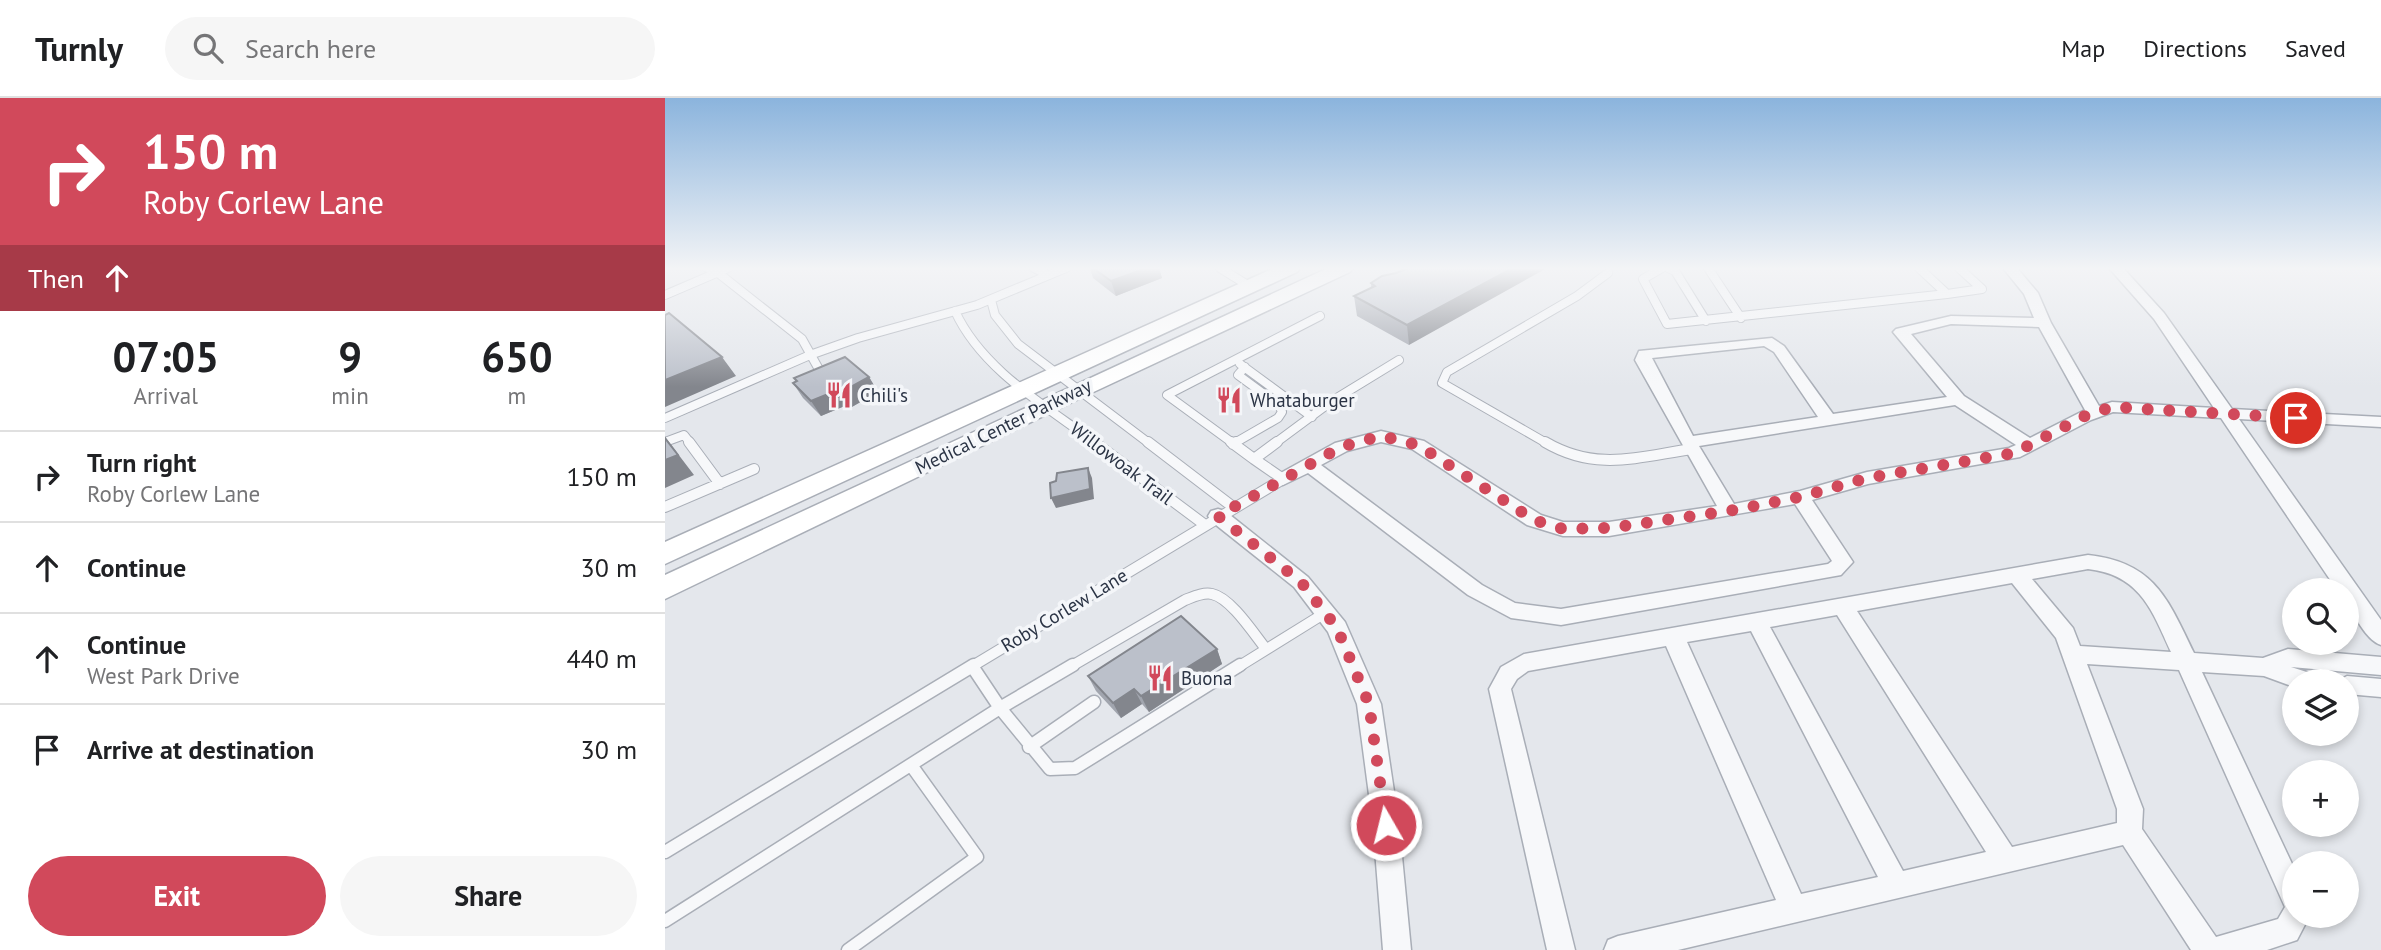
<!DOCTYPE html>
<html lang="en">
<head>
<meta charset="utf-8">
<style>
	:root { --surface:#fff; --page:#f6f6f6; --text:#202124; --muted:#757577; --line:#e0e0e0; --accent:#d1495b }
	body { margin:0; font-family:"PT Sans",sans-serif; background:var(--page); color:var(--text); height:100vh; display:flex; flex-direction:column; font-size:26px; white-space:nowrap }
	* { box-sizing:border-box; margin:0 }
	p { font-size:23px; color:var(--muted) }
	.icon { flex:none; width:38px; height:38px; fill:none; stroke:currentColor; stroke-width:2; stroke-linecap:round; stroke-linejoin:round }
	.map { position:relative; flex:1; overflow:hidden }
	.side { display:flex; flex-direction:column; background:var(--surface); width:665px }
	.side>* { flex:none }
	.top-card { background:#d1495b; color:#fff; overflow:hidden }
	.controls { position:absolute; left:1617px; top:480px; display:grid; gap:14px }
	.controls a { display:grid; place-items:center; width:77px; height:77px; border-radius:50%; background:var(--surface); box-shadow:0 4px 10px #0003; font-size:35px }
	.pin { position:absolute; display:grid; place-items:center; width:60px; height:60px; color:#fff; margin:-30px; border:4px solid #fff; border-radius:50%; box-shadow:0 2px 7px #0007 }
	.me { position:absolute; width:77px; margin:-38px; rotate:352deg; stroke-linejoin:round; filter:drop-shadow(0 0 5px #0008) }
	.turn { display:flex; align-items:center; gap:24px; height:147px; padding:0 28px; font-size:32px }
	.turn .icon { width:91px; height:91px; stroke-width:2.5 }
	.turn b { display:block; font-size:49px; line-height:60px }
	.then { display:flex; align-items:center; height:66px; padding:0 28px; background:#0003; gap:14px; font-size:26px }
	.eta { display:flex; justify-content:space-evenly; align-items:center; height:119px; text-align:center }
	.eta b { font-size:42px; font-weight:600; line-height:49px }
	.button { display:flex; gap:14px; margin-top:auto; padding:14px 28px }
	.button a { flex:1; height:80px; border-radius:42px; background:var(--accent); color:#fff; font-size:28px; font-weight:600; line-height:80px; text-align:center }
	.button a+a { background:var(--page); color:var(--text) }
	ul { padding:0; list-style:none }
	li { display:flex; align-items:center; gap:21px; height:91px; padding:0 28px; border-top:2px solid var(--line) }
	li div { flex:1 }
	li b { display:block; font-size:26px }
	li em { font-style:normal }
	header { display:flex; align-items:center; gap:42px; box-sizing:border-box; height:98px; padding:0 35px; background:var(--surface); border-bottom:2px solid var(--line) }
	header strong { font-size:33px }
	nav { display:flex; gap:38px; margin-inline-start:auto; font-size:24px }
	.search { width:490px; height:63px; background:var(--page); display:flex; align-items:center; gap:18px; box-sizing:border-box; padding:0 24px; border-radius:38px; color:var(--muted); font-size:26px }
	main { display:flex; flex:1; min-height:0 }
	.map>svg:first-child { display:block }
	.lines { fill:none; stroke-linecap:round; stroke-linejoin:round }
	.lane-far2-casing { stroke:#a9aeb7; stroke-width:10 }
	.lane-far1-casing { stroke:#a9aeb7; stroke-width:12 }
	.lane-casing { stroke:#a9aeb7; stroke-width:15 }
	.street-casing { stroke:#a9aeb7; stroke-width:3 }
	.secondary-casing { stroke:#a9aeb7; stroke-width:3 }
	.lane-far2 { stroke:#f7f8fa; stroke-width:8 }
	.lane-far1 { stroke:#f7f8fa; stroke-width:10 }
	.lane { stroke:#f7f8fa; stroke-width:12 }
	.street { fill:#f7f8fa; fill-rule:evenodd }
	.secondary { fill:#fff; fill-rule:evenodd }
	.wall { fill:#a1a5ae }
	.shaded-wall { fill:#83868d }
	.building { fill:#bbc0ca; stroke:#83868d; stroke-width:2 }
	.route { stroke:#d1495b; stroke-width:12; stroke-dasharray:0 21.6 }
	.labels { text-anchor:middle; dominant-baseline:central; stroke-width:7; stroke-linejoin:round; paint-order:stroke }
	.poi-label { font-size:19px; fill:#2b3445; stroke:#f4f6f9; text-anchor:start }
	.street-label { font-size:19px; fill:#2b3445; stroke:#f4f6f9 }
</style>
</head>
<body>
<header>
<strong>Turnly</strong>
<div class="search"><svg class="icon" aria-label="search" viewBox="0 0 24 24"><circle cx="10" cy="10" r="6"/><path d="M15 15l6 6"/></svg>Search here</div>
<nav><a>Map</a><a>Directions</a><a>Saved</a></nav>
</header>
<main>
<section class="side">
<div class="top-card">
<div class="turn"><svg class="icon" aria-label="right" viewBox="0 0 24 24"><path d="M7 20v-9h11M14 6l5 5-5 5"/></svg><div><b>150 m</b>Roby Corlew Lane</div></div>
<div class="then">Then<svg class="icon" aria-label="ahead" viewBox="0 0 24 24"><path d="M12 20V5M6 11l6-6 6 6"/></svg></div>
</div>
<div class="eta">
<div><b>07:05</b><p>Arrival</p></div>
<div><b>9</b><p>min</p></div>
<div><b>650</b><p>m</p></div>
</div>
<ul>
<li><svg class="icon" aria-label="right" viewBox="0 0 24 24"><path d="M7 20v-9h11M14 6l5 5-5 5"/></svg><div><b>Turn right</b><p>Roby Corlew Lane</p></div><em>150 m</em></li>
<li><svg class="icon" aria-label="ahead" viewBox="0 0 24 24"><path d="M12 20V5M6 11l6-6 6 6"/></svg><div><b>Continue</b></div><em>30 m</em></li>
<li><svg class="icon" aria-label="ahead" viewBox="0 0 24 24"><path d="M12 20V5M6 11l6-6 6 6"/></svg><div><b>Continue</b><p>West Park Drive</p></div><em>440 m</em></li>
<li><svg class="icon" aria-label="arrive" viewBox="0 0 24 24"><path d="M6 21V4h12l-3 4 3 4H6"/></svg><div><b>Arrive at destination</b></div><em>30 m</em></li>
</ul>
<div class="button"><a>Exit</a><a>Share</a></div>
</section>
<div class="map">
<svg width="1716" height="852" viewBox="0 0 1716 852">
	<rect width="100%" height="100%" fill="#e4e7ec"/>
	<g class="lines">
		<!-- lane-far2 casing -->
		<g class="lane-far2-casing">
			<path id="lane-far2" d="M42,170L52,174L137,241L156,275
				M369,170L383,177
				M555,170L584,188
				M997,170L978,181L1002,226L1282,196L1254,170
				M1003,170L1010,173L1041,223
				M1043,170L1076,220
				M1282,196L1317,191L1294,170
				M0,197L63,170
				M326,202L330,217L353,246L485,346
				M290,213C317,272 381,308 432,346
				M575,266L647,319
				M0,320L145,257L193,240L312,207L401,170
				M0,344L19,337L26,346
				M568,346L613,320L617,314L614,307L573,277L580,269
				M569,346L502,297L655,218
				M609,346L667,303L734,262
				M883,346L777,285L782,274L912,198L943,175"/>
		</g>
		<!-- lane-far1 casing -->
		<g class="lane-far1-casing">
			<path id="lane-far1" d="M24,344L55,386
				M429,344L540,427
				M483,344L568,409
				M566,344L589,361
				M880,344C931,374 972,359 1027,351
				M568,346L571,344
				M0,409L89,371
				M306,569L618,381L589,361L612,344
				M405,569L520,502C528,499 538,494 547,496C566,500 589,536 601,551
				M573,569L660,515"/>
		</g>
		<!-- lane casing -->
		<g class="lane-casing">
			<path id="lane" d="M408,567L335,610L385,671L410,670L575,567
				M364,649L429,604
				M0,754L309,567
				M0,823L335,610L307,568
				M183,852L312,759L246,667"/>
		</g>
		<!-- street casing -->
		<g class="street-casing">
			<path id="street" d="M1338,170H1352L1373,195L1386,225L1434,308L1447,304L1549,310L1489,221L1444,170H1458L1499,215L1567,311L1716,319V329L1574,321L1716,522V547C1700,542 1682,508 1682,492H1672L1556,320L1448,314L1426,322L1355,359L1203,386L1147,402L1188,464L1176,477L896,527L846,520L803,497L643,375L618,387L609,381L612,377L670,345L716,333L759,343L876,417L898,424H944L1052,408L970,262L974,253L1107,240L1119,248L1168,316L1282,299L1228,234L1231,231L1286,218L1369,220L1359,196ZM1286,226L1374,229L1420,312L1365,340L1299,298L1246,236ZM1099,248L1109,254L1153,319L1028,338L987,260ZM1290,307L1351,347L1344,350L1202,374L1135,393L1069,406L1034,348ZM716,344L747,351L862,427L898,438H944L1130,406L1167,463L1163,466L896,511L850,505L817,487L656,367L682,353Z
				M553,411L560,413L643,479L680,524L716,606L734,727L746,852H718L708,727L692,606L663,534L629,489L546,423L543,418L546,413Z
				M1423,457C1489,464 1503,501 1529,555L1598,560L1623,551L1716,559V577L1626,569L1648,576L1651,583H1629V589L1599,578L1537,574L1629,770V817H1645L1632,842L1602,852H1526L1458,747L1013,852H939L943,842L953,838L1111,802L1001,548L863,573L852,581L846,591L910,852H882L824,591L836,569L859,556ZM1423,471C1475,477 1487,512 1506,554L1415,548L1408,530L1367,481ZM1347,485L1391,540L1452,711V725L1347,749L1192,513ZM1172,517L1321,754L1238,773L1105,529ZM1086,533L1213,779L1136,796L1022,544ZM1422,566L1514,572L1620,809L1613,821L1551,839L1477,731L1478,711Z
				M1682,578L1716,581V599L1682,596V583H1673Z"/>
		</g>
		<!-- secondary casing -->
		<g class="secondary-casing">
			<path id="secondary" d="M609,170H635L632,174L0,466V444Z
				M663,170H688L685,174L420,298L0,501V477Z"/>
		</g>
		<!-- lane-far2 -->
		<use href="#lane-far2" class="lane-far2"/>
		<!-- lane-far1 -->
		<use href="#lane-far1" class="lane-far1"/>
		<!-- lane -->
		<use href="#lane" class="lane"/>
		<!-- street -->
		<use href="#street" class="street"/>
		<!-- secondary -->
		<use href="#secondary" class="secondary"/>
	</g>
	<!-- wall -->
	<path class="wall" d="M425,170H494L497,180L451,198L428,180Z
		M743,170L744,247L692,218L689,198L706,190V185Z
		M204,279L213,294L185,310L182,307L156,318L138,300L128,285L132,283L129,280Z
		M552,551L557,566L484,614L477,606L456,620L431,593L423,578Z"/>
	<!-- shaded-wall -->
	<path class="shaded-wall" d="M482,170H494L497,180L451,198L446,183Z
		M848,170H882L744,247L742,227Z
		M57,259L71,278L0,309V282Z
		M204,279L213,294L185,310L175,295Z
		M173,292L182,307L156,318L146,303Z
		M0,339L29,377L0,390Z
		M423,370L427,380L429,401L391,410L386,400Z
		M552,551L557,566L484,614L476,598Z
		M469,591L477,606L456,620L448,605Z"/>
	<!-- building -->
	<path class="building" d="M428,170H482L446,183Z
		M743,170H848L742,227L689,198L710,188L706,185L717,178L731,175Z
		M4,215L57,259L0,282V217Z
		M180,259L204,279L175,295L173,292L146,303L128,285L132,283L129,280Z
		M0,340L13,357L0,362Z
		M423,370L425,391L386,400L385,385L391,383L392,375Z
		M516,518L552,551L476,598L469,591L448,605L423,578Z"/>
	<!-- sky -->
	<linearGradient id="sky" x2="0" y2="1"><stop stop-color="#8bb4dd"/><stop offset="0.59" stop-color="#f3f4f6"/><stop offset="1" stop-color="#f3f4f6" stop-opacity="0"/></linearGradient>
	<rect width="1716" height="289" fill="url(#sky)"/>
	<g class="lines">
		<!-- route -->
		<path class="route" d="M721,727L704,606L672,530L636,484L553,418L676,349L716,338L753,347L869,422L898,431L944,430L1064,413L1135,399L1202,380L1349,355L1420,318L1447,309L1631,320"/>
	</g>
	<!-- icons -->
	<defs>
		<g id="restaurant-bare" transform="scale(2.1)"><path d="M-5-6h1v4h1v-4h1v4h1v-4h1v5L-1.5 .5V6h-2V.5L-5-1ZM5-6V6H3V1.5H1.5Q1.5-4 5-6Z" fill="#d1495b" stroke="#f4f6f9" stroke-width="2.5" paint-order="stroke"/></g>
	</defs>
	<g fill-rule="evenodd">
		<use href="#restaurant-bare" x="174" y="297"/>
		<use href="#restaurant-bare" x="564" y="302"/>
		<use href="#restaurant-bare" x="495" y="580"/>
	</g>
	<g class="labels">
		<!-- poi labels -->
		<g class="poi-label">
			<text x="195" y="297">Chili's</text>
			<text x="585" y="302">Whataburger</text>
			<text x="516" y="580">Buona</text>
		</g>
		<!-- street labels -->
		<g class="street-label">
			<text transform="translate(338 328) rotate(-26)">Medical Center Parkway</text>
			<text transform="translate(457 365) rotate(37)">Willowoak Trail</text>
			<text transform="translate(399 512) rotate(-31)">Roby Corlew Lane</text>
		</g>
	</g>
</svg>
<div class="controls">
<a><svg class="icon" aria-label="search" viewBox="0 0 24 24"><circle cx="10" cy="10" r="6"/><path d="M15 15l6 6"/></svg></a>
<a><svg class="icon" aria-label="layers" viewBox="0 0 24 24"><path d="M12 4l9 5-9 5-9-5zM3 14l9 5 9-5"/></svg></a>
<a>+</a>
<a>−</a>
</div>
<div class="pin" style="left:1631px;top:320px;background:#d93025"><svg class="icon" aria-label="arrive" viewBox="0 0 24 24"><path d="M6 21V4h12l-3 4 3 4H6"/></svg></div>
<svg class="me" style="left:721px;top:727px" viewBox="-20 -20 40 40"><circle r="17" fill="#d1495b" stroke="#fff" stroke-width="3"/><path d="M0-11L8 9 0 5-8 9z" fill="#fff"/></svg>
</div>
</main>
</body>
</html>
